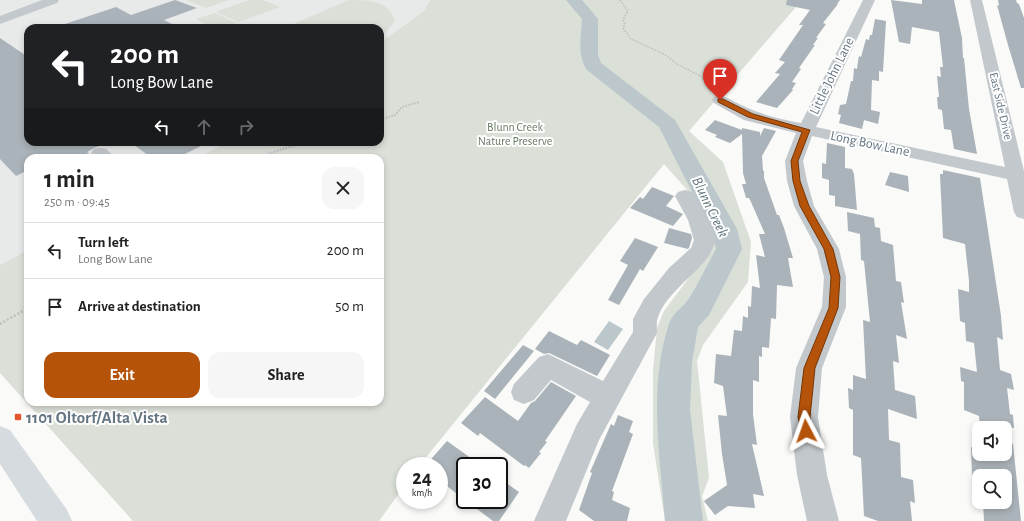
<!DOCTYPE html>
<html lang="en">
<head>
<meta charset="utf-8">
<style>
	:root { --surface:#fff; --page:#f6f6f6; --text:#222; --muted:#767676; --line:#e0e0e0; --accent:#b45309 }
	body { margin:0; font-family:"Alegreya Sans",sans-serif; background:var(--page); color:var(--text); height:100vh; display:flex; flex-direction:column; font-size:15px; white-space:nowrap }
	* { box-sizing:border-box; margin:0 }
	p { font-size:13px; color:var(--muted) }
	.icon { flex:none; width:22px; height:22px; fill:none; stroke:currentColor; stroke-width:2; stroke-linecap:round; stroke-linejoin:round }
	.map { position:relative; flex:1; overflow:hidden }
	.panel { position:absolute; left:24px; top:154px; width:360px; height:252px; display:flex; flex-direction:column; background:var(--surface); border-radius:12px; box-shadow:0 2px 6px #0003 }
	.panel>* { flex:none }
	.banner { position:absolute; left:24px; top:24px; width:360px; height:122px; border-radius:12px; box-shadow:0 2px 6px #0003; background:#202124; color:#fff; overflow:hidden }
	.fabs { position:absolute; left:972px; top:421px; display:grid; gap:8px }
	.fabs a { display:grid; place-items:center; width:40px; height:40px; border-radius:8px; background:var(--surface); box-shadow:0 2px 6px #0003; font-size:20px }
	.speed { position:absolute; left:396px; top:457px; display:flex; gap:8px; font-size:20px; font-weight:700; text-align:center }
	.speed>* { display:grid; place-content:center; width:52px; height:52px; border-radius:50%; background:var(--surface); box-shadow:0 2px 6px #0003; line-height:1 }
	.speed small { font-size:10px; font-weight:400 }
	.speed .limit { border:2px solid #111; border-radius:6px; background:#fff; color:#111 }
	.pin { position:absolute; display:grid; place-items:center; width:34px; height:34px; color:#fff; margin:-41px -17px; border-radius:50% 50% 50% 0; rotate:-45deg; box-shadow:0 0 4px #0007 }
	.pin .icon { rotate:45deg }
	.me { position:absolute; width:44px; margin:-22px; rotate:356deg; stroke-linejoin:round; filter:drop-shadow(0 0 3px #0008) }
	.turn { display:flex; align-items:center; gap:14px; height:84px; padding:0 20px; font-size:18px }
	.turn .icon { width:52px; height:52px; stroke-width:2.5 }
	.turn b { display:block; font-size:28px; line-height:34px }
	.lanes { display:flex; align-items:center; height:38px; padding:0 20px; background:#0003; justify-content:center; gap:20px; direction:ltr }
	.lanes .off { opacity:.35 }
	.round { display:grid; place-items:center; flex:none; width:42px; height:42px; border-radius:12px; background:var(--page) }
	.summary { display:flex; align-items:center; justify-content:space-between; height:68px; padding:0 20px }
	h1 { font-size:24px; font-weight:600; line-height:30px }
	.cta { display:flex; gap:8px; margin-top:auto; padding:8px 20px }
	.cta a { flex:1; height:46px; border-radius:12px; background:var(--accent); color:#fff; font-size:16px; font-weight:600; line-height:46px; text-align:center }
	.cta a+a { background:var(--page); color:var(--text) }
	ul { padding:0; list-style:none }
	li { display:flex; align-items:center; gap:12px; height:56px; padding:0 20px; border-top:1px solid var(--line) }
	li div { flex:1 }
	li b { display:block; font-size:15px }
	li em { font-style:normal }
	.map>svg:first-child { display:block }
	.built { fill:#e8e9e9 }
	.green { fill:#dadfd7 }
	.water { fill:#bbc7cb }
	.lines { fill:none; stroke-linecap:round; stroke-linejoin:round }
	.river { fill:#bbc7cb; fill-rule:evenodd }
	.building { fill:#aab3b9 }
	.path-far2 { stroke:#bbbfc2; stroke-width:1.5; stroke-dasharray:1.5 1.5; stroke-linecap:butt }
	.path-far1 { stroke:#bbbfc2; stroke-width:2; stroke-dasharray:1.5 1.5; stroke-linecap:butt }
	.path { stroke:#bbbfc2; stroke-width:2.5; stroke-dasharray:2 2; stroke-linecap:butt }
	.minor { fill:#c3c8cc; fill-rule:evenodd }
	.major { fill:#d6dbdf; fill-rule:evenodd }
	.route { fill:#b45309; stroke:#753606 }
	.poi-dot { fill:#e4572e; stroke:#fff; stroke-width:1.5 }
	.labels { text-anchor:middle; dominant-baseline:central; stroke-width:4; stroke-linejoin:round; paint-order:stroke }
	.far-street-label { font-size:12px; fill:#657683; stroke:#fff }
	.far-park-label { font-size:12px; fill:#687a64; stroke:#fff }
	.street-label { font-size:14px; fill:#657683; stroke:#fff }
	.water-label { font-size:15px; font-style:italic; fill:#60757c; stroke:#fff }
	.near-poi-label { font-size:17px; font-weight:bold; fill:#657683; stroke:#fff; text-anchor:start }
</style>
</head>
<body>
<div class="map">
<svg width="1024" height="521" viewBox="0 0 1024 521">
	<rect width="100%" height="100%" fill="#fafaf8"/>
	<!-- built -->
	<path class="built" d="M0,0H472L380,53V28H28V142H227L197,158H28V250L0,265Z"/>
	<!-- green -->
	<path class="green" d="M187,0H228L206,8Z
		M249,0H263L280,7L239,22L216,12Z
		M349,0C368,0 388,0 395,20L388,30L380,37V28L294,27L296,23Z
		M430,0H802L689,131L723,162L751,242L748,282L703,345L697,361L709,478L702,496L708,521H665L653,443V370L657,328L664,311L700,263L710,232L688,191L664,164L419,466H405V485L379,521H133L0,373V265L28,250V402H380V158H197L227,142H380V43L424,11Z
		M215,13L237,23C217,30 215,29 196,19Z"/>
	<!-- water -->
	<path class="water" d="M609,321L623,329L608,350L594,342Z"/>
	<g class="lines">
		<!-- river -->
		<path class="river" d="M566,0H582L598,19V55L601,63L675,120L737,229L742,249L709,315L698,327L692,362L690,410L703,521H665C660,456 648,387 669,324C673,312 684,307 690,297C699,282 707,265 716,249L711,229L659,127L587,70C577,55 581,36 582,19Z"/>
	</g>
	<!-- building -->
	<path class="building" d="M175,0L197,8L164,20L180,28H60L59,26L116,7L131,15Z
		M787,0H840L837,4H838L823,23L826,24L816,38H818L813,45H815L799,68L801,69L792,82L796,83L792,89L793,90L777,108L756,102L780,74L775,73L785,62L779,60L803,25H799L810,10L786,5Z
		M891,0L922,4V0H954L962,38L963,58H964L969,109L977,154L954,149L951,130L944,129L942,110L938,109L937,97H939L937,76L941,77L940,67H943L939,32L912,27L910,44L899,42Z
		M998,0H1016L1017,3L1019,4L1024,18V88H1021L1008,45L997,5L999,6Z
		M875,19L886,21L883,72L879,71V81L872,80L871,110L880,112L878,124L864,120L862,129L839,123L841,115L838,114L840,105L846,104L851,81H853L854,68L857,69L858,61L859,56L861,57L866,39L869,40L870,35H872Z
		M0,38L28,57V142H110L94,148L87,152L93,158H28V170L16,176L0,159Z
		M715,120L742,130V128L760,132V136L764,128L776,131L762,156L763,171H764V178L777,215H779L784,228L793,258H788L793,287L777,285L776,319L771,318L769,348L762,347V357L759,356V382L753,380V414L757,445L752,444L764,496L753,494L755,508L728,506L715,515L704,501L727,485L722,454L718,415L727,416L723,386L714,383L716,354L731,356L734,330L742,331L743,316L748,318V306L751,307L752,286L760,288L756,255L765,257L759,234H765L751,202L749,198H746L742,184H746L743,173L742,134L730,143L715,137L717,135L705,130Z
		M130,142H209L177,158H152Z
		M827,143L845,147V168L852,169L854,174L857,210L835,206V196L829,195V180L822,178V163L826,164Z
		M943,170L980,178L1001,316L1003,340L997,337L1000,370L1011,374L1014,390L1007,388L1010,414L1013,415L1014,428H980L979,416L964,410V382L961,381L960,367L977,372L974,343L966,341L965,323L960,321L958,289L969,292V281L965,244L943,238L940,174H943Z
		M890,172L908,176L909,192L885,185Z
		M652,187L674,196L666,206L683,214L673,226L630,208L640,197L643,199Z
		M847,212L874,218L875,227L880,228L881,241L893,245L896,281L901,282L904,303L901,302L907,339L896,335L899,363L893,361L895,390L915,396L917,419L888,409L889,440L900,443L901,477L913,480L915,503L910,501L912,521H878L864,516L861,458L853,455V410L849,408L848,388L853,390V375L866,379L863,320L870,322L864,261L861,260L860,234L848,231Z
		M669,228L691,234L692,238L689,248L688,249L664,243Z
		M635,238L658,247L643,271L640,269L619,305L608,300L628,265L620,261Z
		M549,331L577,345L581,340L610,355L597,376L549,353L544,354L535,349Z
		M523,345L534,351L495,399L484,391Z
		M551,382L576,396L545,441L547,442L539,452L541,453L529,468L525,465L524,466L480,433L478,436L461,423L485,397L518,421L531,403L535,401Z
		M618,415L633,421L629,432L633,434L612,491L614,492L612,500L630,508L627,521H594L579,510L592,473L590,472L611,424L614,426Z
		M447,441L482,466H465V500L439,480V466H425Z
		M1005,444H1013L1021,521H984L983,502H1005V476H972L971,447L979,451V454H1005Z
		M499,478L519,492L499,521H493L465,500H499Z"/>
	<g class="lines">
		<!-- path-far2 -->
		<path class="path-far2" d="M620,0L628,11L623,20L625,24L623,28L631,39L664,54L677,64L702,77L709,89"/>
		<!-- path-far1 -->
		<path class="path-far1" d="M708,88L711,92
			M380,120L395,115L402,107L419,102
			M264,158L270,153L306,142"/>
		<!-- path -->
		<path class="path" d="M0,324L28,308"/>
		<!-- minor -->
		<path class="minor" d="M42,0H59L57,3L0,24V16Z
			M863,0H875L816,127L1005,167L970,0H982L1024,171V219L1017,217L1014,212L1007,179L812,136L803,161L807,181L814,206L839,249L846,277V307L822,368L818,417L827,475L839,521H807L797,475L790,417L796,368L822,307L824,277L817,249L794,206L787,181L785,161L796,133L744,120L714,103L712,100L714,97C723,95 728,98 735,102C759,114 775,118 801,123Z
			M100,148L106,149L116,158H95L91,153L94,149Z
			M685,190L692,192L708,220L716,240C713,246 712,252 708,257C694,276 666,294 658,317C656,322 657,328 657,333L599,440L566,521H534L577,424L590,402L551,380L534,400L524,404L514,400L511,392L514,384L539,357L548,354L603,381L633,332V319L644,299L669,268L691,248L694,240L688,220L675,196L678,192Z"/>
		<!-- major -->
		<path class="major" d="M0,426L10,430L67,510L72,521H37L0,464Z"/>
	</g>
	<!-- route -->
	<path class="route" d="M718,99H723L753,114L810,130L798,161L800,181L809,206L833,249L840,277L838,308L815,368L810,417L812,431L810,435L806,437L802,435L798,417L804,368L829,308L831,277L824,249L800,206L793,181L791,161L802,132L748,117L718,102Z"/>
	<!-- markers -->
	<rect class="poi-dot" x="14" y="413" width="8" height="8" rx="2"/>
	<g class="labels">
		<!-- far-street labels -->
		<g class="far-street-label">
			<text transform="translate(1001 106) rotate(77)">East Side Drive</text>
		</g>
		<!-- far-park labels -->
		<g class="far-park-label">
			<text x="515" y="127">Blunn Creek<tspan x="515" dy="14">Nature Preserve</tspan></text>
		</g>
		<!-- street labels -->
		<g class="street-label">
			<text transform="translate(832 76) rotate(-64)">Little John Lane</text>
			<text transform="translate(870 144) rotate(12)">Long Bow Lane</text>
		</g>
		<!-- water labels -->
		<g class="water-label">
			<text transform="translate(710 207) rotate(64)">Blunn Creek</text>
		</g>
		<!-- near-poi labels -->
		<g class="near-poi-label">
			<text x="26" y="417">1101 Oltorf/Alta Vista</text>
		</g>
	</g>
</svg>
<div class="fabs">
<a><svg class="icon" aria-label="sound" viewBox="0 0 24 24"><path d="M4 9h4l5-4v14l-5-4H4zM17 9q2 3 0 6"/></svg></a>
<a><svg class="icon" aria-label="search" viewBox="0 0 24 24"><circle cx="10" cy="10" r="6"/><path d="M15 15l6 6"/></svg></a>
</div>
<div class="speed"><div>24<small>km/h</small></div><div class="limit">30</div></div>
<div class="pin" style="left:720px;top:100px;background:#d93025"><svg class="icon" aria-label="arrive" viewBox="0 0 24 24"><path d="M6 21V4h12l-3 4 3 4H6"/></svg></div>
<svg class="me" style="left:806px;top:431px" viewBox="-20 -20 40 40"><path d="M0-17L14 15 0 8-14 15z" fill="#b45309" stroke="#fff" stroke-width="4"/></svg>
<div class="banner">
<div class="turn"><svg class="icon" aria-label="left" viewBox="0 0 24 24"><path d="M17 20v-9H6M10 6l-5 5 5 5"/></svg><div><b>200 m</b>Long Bow Lane</div></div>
<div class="lanes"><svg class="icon" aria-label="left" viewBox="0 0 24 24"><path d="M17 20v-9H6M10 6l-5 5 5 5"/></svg><svg class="icon off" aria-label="ahead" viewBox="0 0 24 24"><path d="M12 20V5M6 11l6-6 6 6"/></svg><svg class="icon off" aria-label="right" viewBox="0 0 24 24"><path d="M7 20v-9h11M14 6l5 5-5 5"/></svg></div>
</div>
<section class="panel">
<div class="summary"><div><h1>1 min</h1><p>250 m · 09:45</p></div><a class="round"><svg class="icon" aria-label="close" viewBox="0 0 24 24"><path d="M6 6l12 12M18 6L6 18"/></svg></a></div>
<ul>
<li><svg class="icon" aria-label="left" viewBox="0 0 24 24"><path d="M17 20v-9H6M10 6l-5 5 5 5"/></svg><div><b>Turn left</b><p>Long Bow Lane</p></div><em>200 m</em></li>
<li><svg class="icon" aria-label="arrive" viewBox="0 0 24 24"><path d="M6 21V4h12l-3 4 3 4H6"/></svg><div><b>Arrive at destination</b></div><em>50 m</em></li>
</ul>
<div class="cta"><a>Exit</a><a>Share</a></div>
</section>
</div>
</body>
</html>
